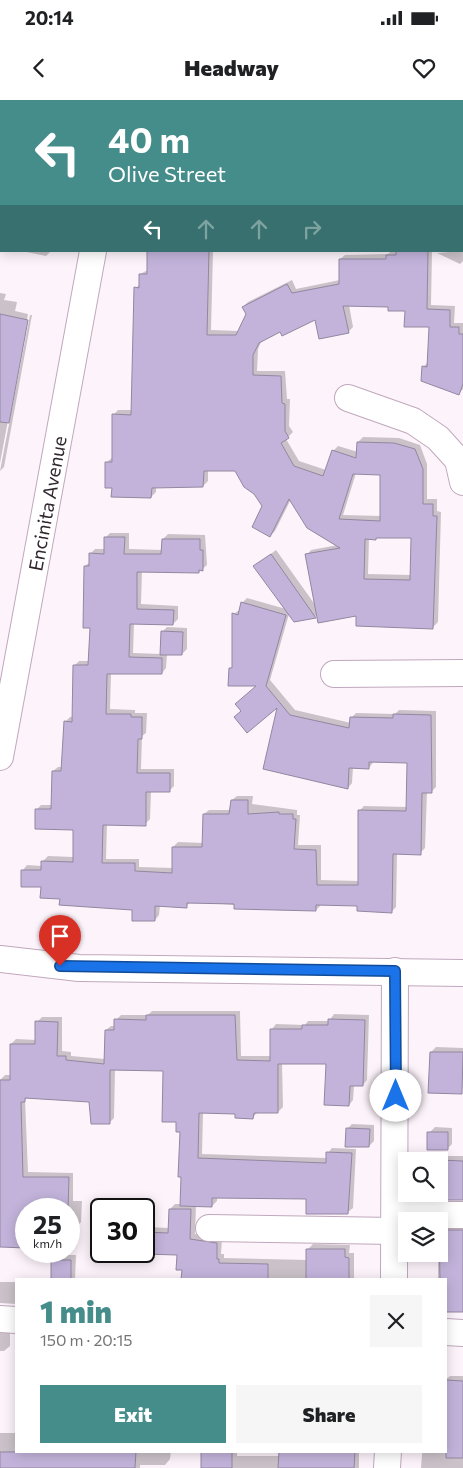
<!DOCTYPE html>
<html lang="en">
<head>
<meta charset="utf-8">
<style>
	:root { --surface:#fff; --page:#f6f6f6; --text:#202124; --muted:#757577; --accent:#458d8a }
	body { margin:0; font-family:Commissioner,sans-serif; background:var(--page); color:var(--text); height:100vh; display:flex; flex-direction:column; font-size:19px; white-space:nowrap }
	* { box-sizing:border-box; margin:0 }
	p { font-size:16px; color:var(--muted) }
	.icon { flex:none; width:28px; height:28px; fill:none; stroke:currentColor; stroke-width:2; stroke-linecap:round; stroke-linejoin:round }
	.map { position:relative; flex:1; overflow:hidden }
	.panel { position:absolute; left:15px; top:1178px; width:432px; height:175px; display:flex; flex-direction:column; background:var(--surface); border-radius:0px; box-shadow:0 2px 12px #0003 }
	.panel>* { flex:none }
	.banner { position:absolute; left:0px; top:0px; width:464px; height:152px; box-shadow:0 2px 12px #0003; background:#458d8a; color:#fff; overflow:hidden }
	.tools { position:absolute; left:398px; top:1052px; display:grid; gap:10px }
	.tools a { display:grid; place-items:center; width:50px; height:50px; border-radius:0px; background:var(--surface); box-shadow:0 2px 12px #0003; font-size:25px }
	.speed { position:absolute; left:15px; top:1098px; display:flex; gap:10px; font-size:25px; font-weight:700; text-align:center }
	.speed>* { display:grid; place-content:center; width:65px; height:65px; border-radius:50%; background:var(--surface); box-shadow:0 2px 12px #0003; line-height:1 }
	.speed small { font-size:12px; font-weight:400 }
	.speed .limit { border:2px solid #111; border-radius:8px; background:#fff; color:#111 }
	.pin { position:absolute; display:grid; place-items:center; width:42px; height:42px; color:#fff; margin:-51px -21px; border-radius:50% 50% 50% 0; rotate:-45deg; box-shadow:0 0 5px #0007 }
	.pin .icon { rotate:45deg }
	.me { position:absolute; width:55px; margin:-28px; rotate:0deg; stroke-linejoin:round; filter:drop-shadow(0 0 4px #0008) }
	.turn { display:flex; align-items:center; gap:18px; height:105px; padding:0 25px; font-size:22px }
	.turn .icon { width:65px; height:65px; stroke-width:2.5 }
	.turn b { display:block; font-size:35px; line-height:42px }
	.lanes { display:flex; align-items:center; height:48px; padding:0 25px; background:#0003; justify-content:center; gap:25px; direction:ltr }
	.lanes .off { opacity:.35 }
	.round { display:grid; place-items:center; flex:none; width:52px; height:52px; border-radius:0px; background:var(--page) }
	.head { display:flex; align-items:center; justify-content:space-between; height:85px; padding:0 25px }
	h1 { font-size:30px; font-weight:800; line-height:38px; color:var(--accent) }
	.primary-button { display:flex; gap:10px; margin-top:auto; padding:10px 25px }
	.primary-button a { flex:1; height:58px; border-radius:0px; background:var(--accent); color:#fff; font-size:20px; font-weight:800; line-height:58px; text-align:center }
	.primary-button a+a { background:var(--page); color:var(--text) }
	.status { display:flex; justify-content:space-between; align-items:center; height:35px; padding:0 25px; background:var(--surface); direction:ltr }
	.status svg { height:14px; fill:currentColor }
	header { display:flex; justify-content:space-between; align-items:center; height:65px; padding:0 25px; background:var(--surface); font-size:22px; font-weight:800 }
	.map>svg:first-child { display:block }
	.shadow { fill:#0003; fill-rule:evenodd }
	.building { fill:#c3b3db; stroke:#9187a0; fill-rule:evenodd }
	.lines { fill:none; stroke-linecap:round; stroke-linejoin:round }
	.minor-casing { stroke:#c0a8bc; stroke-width:28 }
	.minor { stroke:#fff; stroke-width:26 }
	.route-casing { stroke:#114b97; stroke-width:12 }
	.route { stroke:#1a73e8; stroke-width:9 }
	.labels { text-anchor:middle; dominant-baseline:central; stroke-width:4; stroke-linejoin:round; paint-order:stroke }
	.street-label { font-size:19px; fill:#30272e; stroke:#fdf3fb }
</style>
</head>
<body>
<div class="status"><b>20:14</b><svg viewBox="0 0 49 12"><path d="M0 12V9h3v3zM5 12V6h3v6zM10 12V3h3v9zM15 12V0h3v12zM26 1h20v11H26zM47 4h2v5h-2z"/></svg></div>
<header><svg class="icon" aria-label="back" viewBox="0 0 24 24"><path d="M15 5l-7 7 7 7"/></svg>Headway<svg class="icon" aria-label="heart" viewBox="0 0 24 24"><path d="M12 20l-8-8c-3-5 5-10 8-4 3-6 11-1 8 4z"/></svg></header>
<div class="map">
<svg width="463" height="1368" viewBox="0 0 463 1368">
	<rect width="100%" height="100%" fill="#fdf3fb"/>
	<!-- shadow -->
	<path class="shadow" d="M462,18L463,161L460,164L437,153L462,151Z
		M0,105L1,106V147H0Z
		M22,151H51L46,156Z
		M148,151H213L211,230L239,231L247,214L243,207L248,202L292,180L296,189L340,180V159L345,155L388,154L391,151H432L431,205L455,206L454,223H463V289L459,293L423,267L428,262L430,226L406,210L389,206L349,205L353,227L348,232L316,218L281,230L262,240L258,249L257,271H285L287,299H290L289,326L293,332L286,339L299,361L326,370L333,351L338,346L358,352V342L363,337L399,338L420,345L427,364V399H437V411L441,412L438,522L433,527L358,514L318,515L294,521L289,514L270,580L295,610L351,623V618L356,613L395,614L399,610L436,611V687L432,691H427L425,748L420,753H397L396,807L391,812L358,804L321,805L316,810L191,802L186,806L160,805L159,815L155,820L134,809L61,798L23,770L27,765L42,766L43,761L48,756L74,757V729L36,710L41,705H52L53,671L58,667H62L65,622L70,617H73L74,566L79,561H89L91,527L85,466L90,462V454L95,449H105V438L110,433H129V449L163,450V439L168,434L205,435L207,465L199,472L142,470L141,504L178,506V519L173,524L134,523L133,553L161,554L162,532L167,527L187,528V549L182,554H167L166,568L162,573H111L110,609L135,610V613H147L146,633L142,636L141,669H174V686L169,691H151L150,719L145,724H107L106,759H139V767L173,768V747L178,742L204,743V714L209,710H231L232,700L237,696H253L252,704L297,710V715H300L298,745H321V780L359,781V711L364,706L407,707L408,662L374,661L369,668L353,667L352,683L348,688L279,605L243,610L258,585L230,569L233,566V514L240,510L242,503L247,498L286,509L255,466L276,450L316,506L307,455L311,450L338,445L291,399L275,431L270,436L264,406L236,370L208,369V381L203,386H156V392L151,397L113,387L107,362L113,357V315L118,310H132L136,188L140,184V174L148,170ZM356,373L382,374L381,416L343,415ZM412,437L411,475L368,474L369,438Z
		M0,193L6,194L4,200L17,202L15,211L28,214L0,363Z
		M30,215H32L4,367L0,371Z
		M152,911H240L241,956H271L272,929L276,924L305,925L308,921H329L334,914L369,915L367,980L363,985H354L353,1000L349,1005L327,963H282L283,1007L278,1012H258L253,1017L236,1013L203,1012L202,1054L327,1058L328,1053L332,1048L356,1049L353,1108L348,1112L307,1098L217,1097V1101L212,1106L196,1105L195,1134L222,1138L221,1154H224V1158L307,1160V1150L313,1144L350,1145L349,1153H354V1179H183V1169L178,1153H140L144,1151V1129L146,1127L169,1128L170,1109L175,1104H182V1031L164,970L115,969L114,1018L109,1023L91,1001L28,997L25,1000L28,1072L73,1073V1101H82L81,1122L77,1127L69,1126V1109H26V1147L1,1146L0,980L5,975H11V944L16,939L36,940L37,922L42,917H62V951L71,952V956L105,959L106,930L111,926H116V920L121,915H148Z
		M436,947L463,948L462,993L431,952Z
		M352,1024L374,1025V1041L369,1046L347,1029Z
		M435,1027L452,1028V1044L447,1049L430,1032Z
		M445,1056H463V1100L444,1099L445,1083L440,1061Z
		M463,1124V1211L446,1179H438V1160L435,1159V1154H439V1127Z
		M58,1155H76L75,1179H52V1160Z
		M0,1182H16V1204L0,1203Z
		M0,1227L10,1229V1246L4,1251H0Z
		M450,1276H463V1368H421L422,1354L424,1351H446V1279Z
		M0,1333H16V1351H171L170,1359L165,1365H140V1368H0Z
		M203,1351H237V1356H280V1351H359V1368H202Z"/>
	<!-- building -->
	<path class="building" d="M147,151H209L207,235H236L246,214L242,207L287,184L292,193L339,184V159H386V155H396V151H428L427,209L450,210V227H459V234H463V284L459,295L421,281L422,266L427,267L429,227H404L405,211H388V207L343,206L349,233L319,239L315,220L282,236L280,232L259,243L253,255V275L281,276L282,303L285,304V331L289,338L281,343L294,366L323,376L332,350L356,358L357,342L394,343L415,349L423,369V404H433V416H437L433,529L356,526V516L318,523L305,454L340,448L307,428L289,399L270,437L252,427L262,406L254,394L244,387L235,371H204L203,387L152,388L151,398L111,397L112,388H105V362H112V314L131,315L134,187L139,188V174H147ZM353,374L380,375V421L339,419ZM376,438H411L410,480L364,479L365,439L376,440Z
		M0,214L28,220L9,323L0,322Z
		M104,437H125L124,454H161L162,439H200V450H203V471L199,470V473L137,472V509L174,510L173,525L130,524L129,557L162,558V574H107L106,614H131V617H142V639H138L137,673H170V692H146V726L103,725L102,763H135V771L172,773V747H202L203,714H229L231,700H248V714L279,712V714H293V719H296L294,749L316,750L317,785H358V710L406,711L407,663L369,662V669L349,668L348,689L263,669L277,608L247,633L234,617L241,611L235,604L256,586H228L229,568H232V513L238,515L241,502L286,515L266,586L290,615L349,628L350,617L393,618V614L431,615L432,693H422L421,755L393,754L392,813L357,811V806L316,805V811L234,809V804L187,803V808L155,806V821H132V810L59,805L60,799L40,798L41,787H21V770H41V761L73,762V730L35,729V709H51L52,671H61L64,621L72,622L73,565H88L90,528H83L84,466H89V453L104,454Z
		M271,454L316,518L294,522L253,466Z
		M161,531L183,532L182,555H160Z
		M146,915H235L237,960L270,961V929H302V925H328V919L365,920L363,986H350L349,1006L324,1005L326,964H278V1013H254L253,1019L235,1018V1014L199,1013L198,1058L326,1063V1052L352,1053L348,1114H306V1099L212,1098V1107L180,1106L181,1077H178L180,1032H176V1022H162L163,971L110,970V1024H91L89,1002L25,998V1002H21L23,1077H69L68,1109H26V1148L0,1147V980H10V944H35V921L58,922L57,956H66V960L104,964L105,930H114V919L146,920Z
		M430,952H463L462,994L428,993Z
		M346,1028L370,1029L369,1047H345Z
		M427,1032H448V1050H427Z
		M439,1060L463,1061V1100H443V1084H439Z
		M169,1109H191L190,1139L217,1143V1159H219V1163L268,1164V1179H181L182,1170H176L177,1155L144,1154V1132L168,1133Z
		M439,1130H463V1212H446V1179H440Z
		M306,1149H345V1157L349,1158V1179H306Z
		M51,1160H71V1179H51Z
		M446,1280L463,1281V1358H446Z
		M136,1351L135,1368H0V1352Z
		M201,1351H232V1368H201Z
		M279,1351H355L354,1368H278Z"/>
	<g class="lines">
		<!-- minor casing -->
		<g class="minor-casing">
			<g id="minor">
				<path d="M122,1V0"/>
				<path d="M300,1V0"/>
				<path d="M418,1V0"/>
				<path d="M0,54H1"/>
				<path d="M348,298L413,321L438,338L458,360L463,382"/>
				<path d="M334,574L463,573"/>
				<path id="s1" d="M0,657L93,151"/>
				<path d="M0,859L79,868L463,873"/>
				<path d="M396,1115H463"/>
				<path d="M209,1128L395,1131"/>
				<path d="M394,1179L395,871"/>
				<path d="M0,1219L16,1220"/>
				<path d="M446,1232L463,1233"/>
				<path d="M387,1368L388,1351"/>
			</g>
		</g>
		<!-- minor -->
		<use href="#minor" class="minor"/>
	</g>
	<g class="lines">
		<!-- route casing -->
		<g class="route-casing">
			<path id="route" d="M60,866L395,871L396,996"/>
		</g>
		<!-- route -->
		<use href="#route" class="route"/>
	</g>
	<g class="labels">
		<!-- street labels -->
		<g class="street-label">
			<text stroke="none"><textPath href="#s1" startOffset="258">Encinita Avenue</textPath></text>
		</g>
	</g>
</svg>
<div class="tools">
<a><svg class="icon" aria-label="search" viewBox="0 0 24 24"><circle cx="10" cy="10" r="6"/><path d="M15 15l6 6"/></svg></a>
<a><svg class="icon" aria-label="layers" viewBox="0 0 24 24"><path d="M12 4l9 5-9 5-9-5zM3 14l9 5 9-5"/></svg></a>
</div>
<div class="speed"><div>25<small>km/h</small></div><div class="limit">30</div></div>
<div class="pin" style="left:60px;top:866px;background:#d93025"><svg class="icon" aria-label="arrive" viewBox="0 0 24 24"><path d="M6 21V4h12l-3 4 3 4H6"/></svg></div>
<svg class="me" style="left:396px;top:996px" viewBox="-20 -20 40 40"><circle r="19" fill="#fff"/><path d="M0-13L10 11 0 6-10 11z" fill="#1a73e8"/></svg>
<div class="banner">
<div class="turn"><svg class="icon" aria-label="left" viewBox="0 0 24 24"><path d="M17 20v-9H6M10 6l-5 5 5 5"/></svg><div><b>40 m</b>Olive Street</div></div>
<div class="lanes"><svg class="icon" aria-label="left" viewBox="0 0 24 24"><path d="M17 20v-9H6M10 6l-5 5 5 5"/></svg><svg class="icon off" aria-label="ahead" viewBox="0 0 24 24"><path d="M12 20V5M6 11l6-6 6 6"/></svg><svg class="icon off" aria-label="ahead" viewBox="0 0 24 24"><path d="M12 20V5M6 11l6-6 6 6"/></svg><svg class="icon off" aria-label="right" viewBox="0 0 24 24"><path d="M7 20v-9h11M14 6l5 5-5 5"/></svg></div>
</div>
<section class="panel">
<div class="head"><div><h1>1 min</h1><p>150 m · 20:15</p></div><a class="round"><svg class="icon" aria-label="close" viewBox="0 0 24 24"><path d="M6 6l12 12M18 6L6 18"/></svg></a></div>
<div class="primary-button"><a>Exit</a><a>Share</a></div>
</section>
</div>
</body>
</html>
